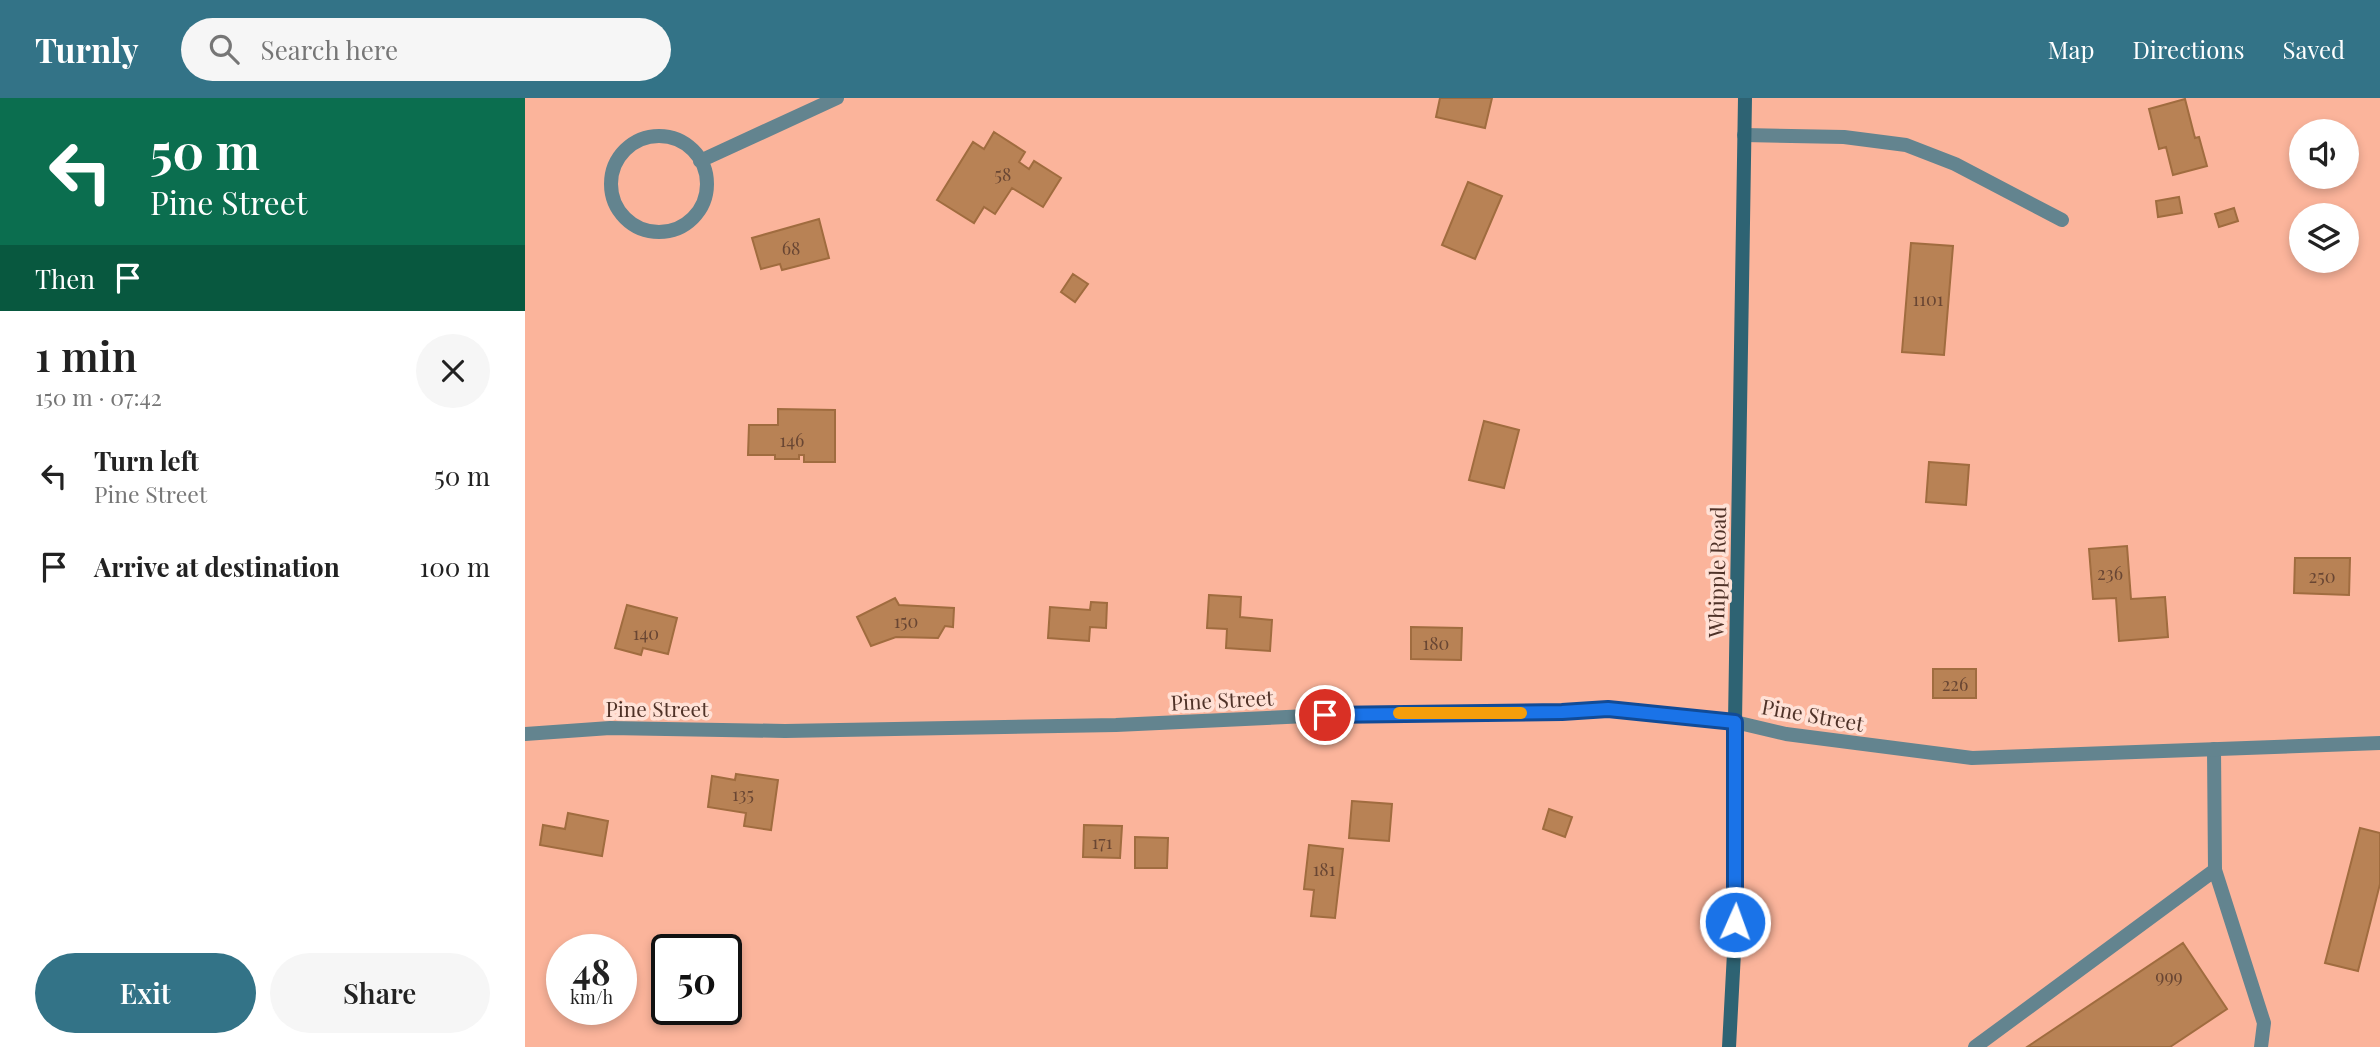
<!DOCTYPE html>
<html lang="en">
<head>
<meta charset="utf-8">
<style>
	:root { --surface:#fff; --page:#f6f6f6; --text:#222; --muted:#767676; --accent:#337387 }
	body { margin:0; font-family:"Playfair Display",serif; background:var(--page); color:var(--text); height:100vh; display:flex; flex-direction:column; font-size:26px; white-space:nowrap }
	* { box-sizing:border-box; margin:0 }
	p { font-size:23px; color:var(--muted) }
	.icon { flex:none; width:38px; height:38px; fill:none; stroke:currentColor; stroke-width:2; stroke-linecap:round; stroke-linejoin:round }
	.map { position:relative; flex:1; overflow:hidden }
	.sheet { display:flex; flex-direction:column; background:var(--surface); width:525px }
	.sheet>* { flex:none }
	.hud { background:#0b6e4f; color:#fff; overflow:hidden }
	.buttons { position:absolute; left:1764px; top:21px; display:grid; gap:14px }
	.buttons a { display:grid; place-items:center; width:70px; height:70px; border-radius:50%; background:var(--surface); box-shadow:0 4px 10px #0003; font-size:35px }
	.speed { position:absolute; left:21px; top:836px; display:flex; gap:14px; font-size:35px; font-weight:700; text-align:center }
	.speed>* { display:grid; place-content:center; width:91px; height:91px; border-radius:50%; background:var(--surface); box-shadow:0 4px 10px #0003; line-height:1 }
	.speed small { font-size:18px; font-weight:400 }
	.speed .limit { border:4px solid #111; border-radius:10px; background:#fff; color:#111 }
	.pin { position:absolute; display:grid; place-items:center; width:60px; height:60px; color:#fff; margin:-30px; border:4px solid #fff; border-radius:50%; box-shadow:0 2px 7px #0007 }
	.me { position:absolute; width:77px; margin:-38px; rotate:2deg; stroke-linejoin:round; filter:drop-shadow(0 0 5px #0008) }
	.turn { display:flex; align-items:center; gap:24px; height:147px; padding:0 35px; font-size:32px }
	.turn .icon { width:91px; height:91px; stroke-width:2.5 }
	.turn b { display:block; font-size:49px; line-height:60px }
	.then { display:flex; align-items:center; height:66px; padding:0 35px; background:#0003; gap:14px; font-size:26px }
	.round { display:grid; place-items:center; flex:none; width:74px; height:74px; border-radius:37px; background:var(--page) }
	.headline { display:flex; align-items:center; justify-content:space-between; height:119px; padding:0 35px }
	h1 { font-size:42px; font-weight:600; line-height:52px }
	.cta { display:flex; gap:14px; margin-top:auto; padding:14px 35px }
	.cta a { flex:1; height:80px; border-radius:42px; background:var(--accent); color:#fff; font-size:28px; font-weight:600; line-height:80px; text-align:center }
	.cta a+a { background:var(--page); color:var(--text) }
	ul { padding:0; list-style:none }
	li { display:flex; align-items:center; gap:21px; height:91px; padding:0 35px }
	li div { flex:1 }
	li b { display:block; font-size:26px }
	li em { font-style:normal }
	header { display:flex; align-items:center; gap:42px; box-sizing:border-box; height:98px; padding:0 35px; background:var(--accent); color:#fff }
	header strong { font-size:33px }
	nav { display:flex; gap:38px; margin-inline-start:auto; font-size:24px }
	.search { width:490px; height:63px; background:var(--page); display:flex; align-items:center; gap:18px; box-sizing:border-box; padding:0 24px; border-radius:38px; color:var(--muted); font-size:26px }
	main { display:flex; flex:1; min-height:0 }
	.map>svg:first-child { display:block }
	.building { fill:#b88255; stroke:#a06c3f; stroke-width:2 }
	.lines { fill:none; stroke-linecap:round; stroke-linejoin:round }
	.service { stroke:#63848f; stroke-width:14 }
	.minor { stroke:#63848f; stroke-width:14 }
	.secondary { stroke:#2e6373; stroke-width:14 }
	.route-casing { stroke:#114b97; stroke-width:18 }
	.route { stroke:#1a73e8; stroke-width:12 }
	.slow { stroke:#f59e0b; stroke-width:12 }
	.labels { text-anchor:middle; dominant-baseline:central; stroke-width:7; stroke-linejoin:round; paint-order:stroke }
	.number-label { font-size:18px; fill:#694633 }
	.street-label { font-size:21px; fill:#4f3228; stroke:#ffe1d6 }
</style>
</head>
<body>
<header>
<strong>Turnly</strong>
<div class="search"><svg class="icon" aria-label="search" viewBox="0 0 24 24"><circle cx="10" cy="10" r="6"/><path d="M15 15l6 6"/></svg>Search here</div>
<nav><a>Map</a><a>Directions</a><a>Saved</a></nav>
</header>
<main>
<section class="sheet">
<div class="hud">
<div class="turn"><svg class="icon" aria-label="left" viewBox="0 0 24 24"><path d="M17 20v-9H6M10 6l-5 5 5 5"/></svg><div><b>50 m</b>Pine Street</div></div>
<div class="then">Then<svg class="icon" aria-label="arrive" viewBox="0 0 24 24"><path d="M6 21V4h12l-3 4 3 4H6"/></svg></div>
</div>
<div class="headline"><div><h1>1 min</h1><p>150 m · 07:42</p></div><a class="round"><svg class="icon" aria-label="close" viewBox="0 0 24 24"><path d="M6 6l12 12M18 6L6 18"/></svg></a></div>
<ul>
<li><svg class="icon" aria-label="left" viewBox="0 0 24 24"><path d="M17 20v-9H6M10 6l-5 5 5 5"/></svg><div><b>Turn left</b><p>Pine Street</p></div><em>50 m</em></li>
<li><svg class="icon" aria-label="arrive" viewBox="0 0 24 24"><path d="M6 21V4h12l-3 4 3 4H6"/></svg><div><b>Arrive at destination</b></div><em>100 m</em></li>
</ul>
<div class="cta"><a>Exit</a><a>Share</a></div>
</section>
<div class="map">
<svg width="1855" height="949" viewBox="0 0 1855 949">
	<rect width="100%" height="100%" fill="#fbb49b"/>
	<!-- building -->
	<path class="building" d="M915,0H967L960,30L911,19Z
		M1660,1L1670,40L1674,39L1682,68L1648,77L1641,49L1634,51L1624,11Z
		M469,34L500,54L494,64L504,71L509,63L536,80L518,109L487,90L470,116L459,109L449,125L412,102L448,44L459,51Z
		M943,84L977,98L950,161L917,147Z
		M1654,99L1657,115L1633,119L1631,103Z
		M1709,110L1713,123L1694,129L1690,116Z
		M294,121L304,160L257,172L255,166L236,171L227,140Z
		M1386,145L1428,148L1419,257L1377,254Z
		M548,176L563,186L550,204L536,194Z
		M253,311L310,312V364H279V357H274V361H250V357H223L224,327H253Z
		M959,323L994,332L979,390L944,382Z
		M1404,364L1444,367L1441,407L1401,404Z
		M1602,448L1606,501L1640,499L1643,539L1594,543L1591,500L1568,501L1564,451Z
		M1770,460H1825L1824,497L1769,495Z
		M684,497L716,499L715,519L747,522L745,553L701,550L702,531L682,530Z
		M370,500L374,507L429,510L428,529L420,528L413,540L371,539L346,548L332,519Z
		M566,504L582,505L581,530L565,529L564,543L523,540L525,509L565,512Z
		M102,507L152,520L143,556L118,550L116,557L90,550Z
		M886,529L937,530L936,562L886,561Z
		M1408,571H1451V600H1408Z
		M211,676L253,682L246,732L219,728L221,715L183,709L187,678L210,682Z
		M827,703L867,706L864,743L824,740Z
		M1024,711L1047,719L1040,739L1018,731Z
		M43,715L83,723L77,758L15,747L18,727L40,731Z
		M559,727L597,728L595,760L558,759Z
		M1835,730L1855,735V786L1833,873L1800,865Z
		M610,739L643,740L642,770H610Z
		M784,747L818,751L810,820L786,818L789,792L779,791Z
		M1658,845L1702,911L1645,949H1502Z"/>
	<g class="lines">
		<!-- service -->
		<path class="service" d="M1690,772L1739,925L1736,949
			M1450,949L1690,772L1689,651"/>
		<!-- minor -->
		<path class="minor" d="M1219,37L1319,39L1381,47L1430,66L1537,122
			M86 86a48 48 0 1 1 96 0a48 48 0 1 1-96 0Z
			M175,63L312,0
			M0,636L85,630L260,633L591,627L826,616L1037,614L1083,611L1210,624L1261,636L1447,660L1855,645"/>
		<!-- secondary -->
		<path class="secondary" d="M1204,949L1212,798L1210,624L1220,0"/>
	</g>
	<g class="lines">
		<!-- route casing -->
		<g class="route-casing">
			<path id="route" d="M800,617L1037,614L1083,611L1210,624V824"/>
		</g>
		<!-- route -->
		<use href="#route" class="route"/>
		<!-- slow -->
		<path class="slow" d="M874,615H996"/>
	</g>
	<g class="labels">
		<!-- number labels -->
		<g class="number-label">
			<text x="478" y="76">58</text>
			<text x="266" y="150">68</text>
			<text x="1403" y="201">1101</text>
			<text x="267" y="342">146</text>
			<text x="1585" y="475">236</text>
			<text x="1797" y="478">250</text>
			<text x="381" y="523">150</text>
			<text x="121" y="535">140</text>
			<text x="911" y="545">180</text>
			<text x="1430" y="586">226</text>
			<text x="218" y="696">135</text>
			<text x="577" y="744">171</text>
			<text x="799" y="771">181</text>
			<text x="1644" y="878">999</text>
		</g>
		<!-- street labels -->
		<g class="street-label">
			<text transform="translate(1191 474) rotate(-89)">Whipple Road</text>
			<text transform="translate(697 601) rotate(-3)">Pine Street</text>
			<text x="132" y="610">Pine Street</text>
			<text transform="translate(1288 616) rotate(10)">Pine Street</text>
		</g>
	</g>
</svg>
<div class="buttons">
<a><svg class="icon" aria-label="sound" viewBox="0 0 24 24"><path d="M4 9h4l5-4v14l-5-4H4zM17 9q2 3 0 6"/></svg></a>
<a><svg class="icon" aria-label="layers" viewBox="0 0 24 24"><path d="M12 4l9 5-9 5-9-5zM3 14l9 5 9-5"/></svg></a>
</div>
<div class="speed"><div>48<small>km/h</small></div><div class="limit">50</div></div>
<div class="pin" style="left:800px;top:617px;background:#d93025"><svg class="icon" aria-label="arrive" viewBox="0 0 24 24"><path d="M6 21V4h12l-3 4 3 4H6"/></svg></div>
<svg class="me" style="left:1210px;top:824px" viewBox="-20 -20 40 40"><circle r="17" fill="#1a73e8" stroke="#fff" stroke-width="3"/><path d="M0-11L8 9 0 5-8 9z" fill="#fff"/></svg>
</div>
</main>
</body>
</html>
